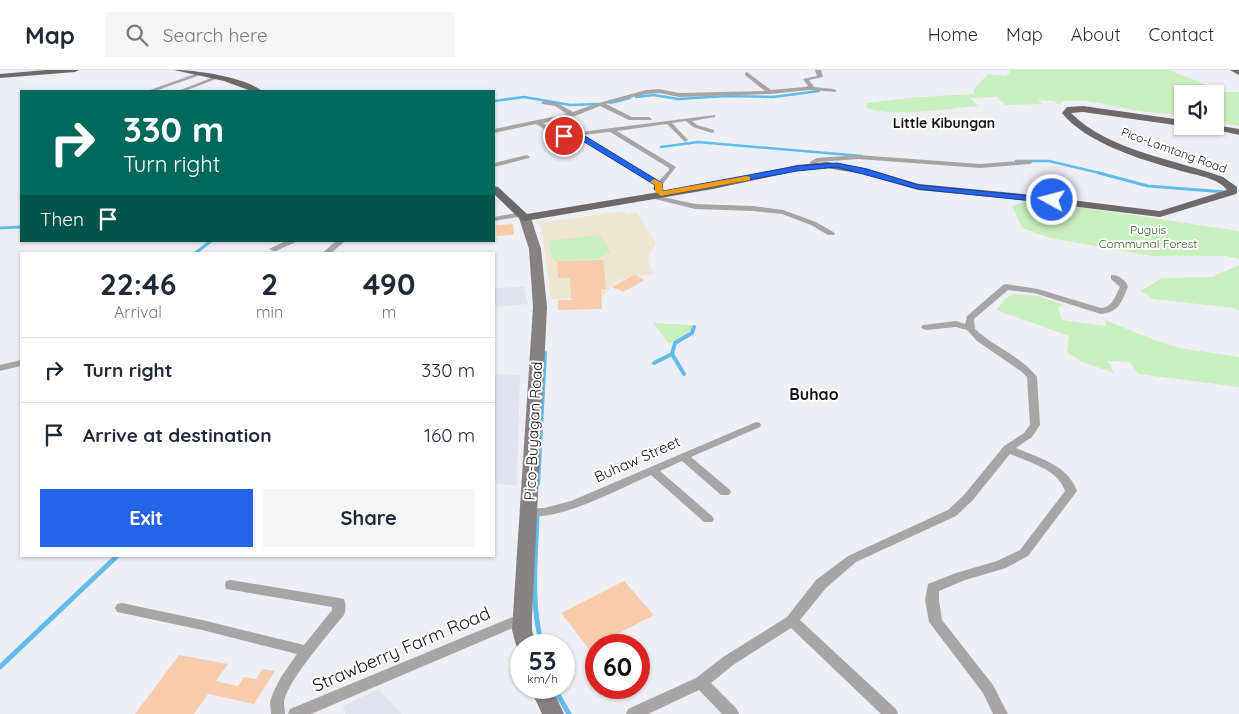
<!DOCTYPE html>
<html lang="en">
<head>
<meta charset="utf-8">
<style>
	:root { --surface:#fff; --page:#f6f6f7; --text:#1f2937; --muted:#747a83; --line:#e0e1e3; --accent:#2563eb }
	body { margin:0; font-family:Quicksand,sans-serif; background:var(--page); color:var(--text); height:100vh; display:flex; flex-direction:column; font-size:19px; white-space:nowrap }
	* { box-sizing:border-box; margin:0 }
	p { font-size:16px; color:var(--muted) }
	.icon { flex:none; width:28px; height:28px; fill:none; stroke:currentColor; stroke-width:2; stroke-linecap:round; stroke-linejoin:round }
	.map { position:relative; flex:1; overflow:hidden }
	.drawer { position:absolute; left:20px; top:182px; width:475px; height:305px; display:flex; flex-direction:column; background:var(--surface); border-radius:0px; box-shadow:0 1px 4px #0004 }
	.drawer>* { flex:none }
	.guide { position:absolute; left:20px; top:20px; width:475px; height:152px; border-radius:0px; box-shadow:0 1px 4px #0004; background:#00695c; color:#fff; overflow:hidden }
	.fabs { position:absolute; left:1174px; top:15px; display:grid; gap:10px }
	.fabs a { display:grid; place-items:center; width:50px; height:50px; border-radius:0px; background:var(--surface); box-shadow:0 1px 4px #0004; font-size:25px }
	.speed { position:absolute; left:510px; top:564px; display:flex; gap:10px; font-size:25px; font-weight:700; text-align:center }
	.speed>* { display:grid; place-content:center; width:65px; height:65px; border-radius:50%; background:var(--surface); box-shadow:0 1px 4px #0004; line-height:1 }
	.speed small { font-size:12px; font-weight:400 }
	.speed .limit { border:8px solid #d22; background:#fff; color:#111 }
	.pin { position:absolute; display:grid; place-items:center; width:42px; height:42px; color:#fff; margin:-21px; border:2px solid #fff; border-radius:50%; box-shadow:0 1px 5px #0007 }
	.me { position:absolute; width:55px; margin:-28px; rotate:277deg; stroke-linejoin:round; filter:drop-shadow(0 0 4px #0008) }
	.turn { display:flex; align-items:center; gap:18px; height:105px; padding:0 20px; font-size:22px }
	.turn .icon { width:65px; height:65px; stroke-width:2.5 }
	.turn b { display:block; font-size:35px; line-height:42px }
	.then { display:flex; align-items:center; height:48px; padding:0 20px; background:#0003; gap:10px; font-size:19px }
	.eta { display:flex; justify-content:space-evenly; align-items:center; height:85px; text-align:center }
	.eta b { font-size:30px; font-weight:700; line-height:35px }
	.action { display:flex; gap:10px; margin-top:auto; padding:10px 20px }
	.action a { flex:1; height:58px; border-radius:0px; background:var(--accent); color:#fff; font-size:20px; font-weight:700; line-height:58px; text-align:center }
	.action a+a { background:var(--page); color:var(--text) }
	ul { padding:0; list-style:none }
	li { display:flex; align-items:center; gap:15px; height:65px; padding:0 20px; border-top:1px solid var(--line) }
	li div { flex:1 }
	li b { display:block; font-size:19px }
	li em { font-style:normal }
	header { display:flex; align-items:center; gap:30px; box-sizing:border-box; height:70px; padding:0 25px; background:var(--surface); border-bottom:1px solid var(--line) }
	header strong { font-size:24px }
	nav { display:flex; gap:28px; margin-inline-start:auto; font-size:18px }
	.search { width:350px; height:45px; background:var(--page); display:flex; align-items:center; gap:12px; box-sizing:border-box; padding:0 18px; border-radius:0px; color:var(--muted); font-size:19px }
	.map>svg:first-child { display:block }
	.built { fill:#e0e3ef }
	.education { fill:#ede5d0 }
	.green { fill:#caefbe }
	.lines { fill:none; stroke-linecap:round; stroke-linejoin:round }
	.stream-far3 { stroke:#61bce9; stroke-width:2.5 }
	.stream-far2 { stroke:#61bce9; stroke-width:3 }
	.stream-far1 { stroke:#61bce9; stroke-width:4 }
	.stream { stroke:#61bce9; stroke-width:5 }
	.building { fill:#f7ccac }
	.street { fill:#a8a5a6; fill-rule:evenodd }
	.secondary { fill:#868283; fill-rule:evenodd }
	.primary { fill:#6d6869; fill-rule:evenodd }
	.route { fill:#2563eb; stroke:#184099 }
	.slow { fill:#f59e0b }
	.labels { text-anchor:middle; dominant-baseline:central; stroke-width:4; stroke-linejoin:round; paint-order:stroke }
	.far-street-label { font-size:12px; fill:#131315; stroke:#fff }
	.far-park-label { font-size:12px; fill:#2d5d19; stroke:#fff }
	.far-neighbourhood-label { font-size:14px; font-weight:bold; fill:#131315; stroke:#fff }
	.street-label { font-size:15px; fill:#131315; stroke:#fff }
	.neighbourhood-label { font-size:16px; font-weight:bold; fill:#131315; stroke:#fff }
	.near-street-label { font-size:18px; fill:#131315; stroke:#fff }
</style>
</head>
<body>
<header>
<strong>Map</strong>
<div class="search"><svg class="icon" aria-label="search" viewBox="0 0 24 24"><circle cx="10" cy="10" r="6"/><path d="M15 15l6 6"/></svg>Search here</div>
<nav><a>Home</a><a>Map</a><a>About</a><a>Contact</a></nav>
</header>
<div class="map">
<svg width="1239" height="644" viewBox="0 0 1239 644">
	<rect width="100%" height="100%" fill="#eeeff5"/>
	<!-- built -->
	<path class="built" d="M524,217L528,234L494,237V218Z
		M494,304L520,305L517,416L494,413Z
		M378,619L402,644H345L343,636Z"/>
	<!-- education -->
	<path class="education" d="M624,141L626,144L637,143L656,173L647,189L654,204L618,210L602,227L551,229L542,161L538,153Z"/>
	<!-- green -->
	<path class="green" d="M1009,0H1169L1224,22H1239V56L1215,52V24H1182V46C1168,43 1154,43 1140,41C1114,37 1089,28 1062,31L1059,35L1054,31L1038,30L1042,34L1006,35L997,27L970,28L978,36C952,38 886,49 866,37L867,33C903,28 939,25 975,24L973,20L988,4L1006,6L1011,1Z
		M1033,130L1239,161V189L1226,186H1151L1050,168L1022,158L1012,136Z
		M600,165L610,181V183L597,189L554,191L548,171Z
		M1239,195V241L1234,238L1153,229L1141,221L1162,208L1212,207Z
		M1014,224L1038,226L1064,235L1058,238L1062,250L1106,256L1105,250L1154,270L1180,278L1239,287V317L1138,304L1130,292L1108,291L1114,303L1082,292L1067,282L1069,266L996,240L1006,228Z
		M653,253L691,255L692,258L687,264L669,274Z"/>
	<g class="lines">
		<!-- stream-far3 -->
		<path class="stream-far3" d="M636,27L654,25L678,29L727,26L773,27L819,21
			M494,31L524,27L570,35L598,34
			M610,33L630,28
			M661,77L698,72L862,86
			M1016,91H1049L1104,104"/>
		<!-- stream-far2 -->
		<path class="stream-far2" d="M1099,103L1148,116L1225,122
			M0,158L21,157
			M194,184L211,171"/>
		<!-- stream-far1 -->
		<path class="stream-far1" d="M672,284L684,304
			M654,293L672,284L675,273L692,263L694,257
			M538,414L545,283"/>
		<!-- stream -->
		<path class="stream" d="M537,443C536,487 530,533 542,575
			M0,597L117,486
			M554,618L569,644"/>
	</g>
	<!-- building -->
	<path class="building" d="M513,154L514,165L497,166L496,155Z
		M603,190L606,219H601L602,239L558,240V230H571L570,208H558L557,191Z
		M634,205L645,210L623,222L612,217Z
		M624,511L654,545L596,575L590,580L561,543Z
		M179,585L228,594L216,611L238,616L244,607L256,609L262,599L275,601L254,634L208,624L194,644H135Z"/>
	<g class="lines">
		<!-- street -->
		<path class="street" d="M815,0H821L823,7L809,10L814,17L834,19L836,20V22L809,20L770,24L679,27L659,23L646,24L606,34L632,47H649L652,49L651,50H629L600,36L575,46L543,53L558,63L564,64L715,45V47L692,51L697,55L714,60V62L712,63L693,57L686,51L672,53L688,70L685,72L667,54L617,61L676,97L662,115L661,119L665,124L661,126L659,125L655,119V116L576,66C558,69 552,64 536,54L494,63V59L567,44L555,36L542,34L541,33L544,31L559,34L573,42L595,34L646,20L659,19L679,23L765,21L745,5V3L747,2L771,20L805,17L808,16L803,9L817,6ZM610,62L669,98V100L658,112L583,65Z
			M198,3L203,4L155,21H147Z
			M216,6L221,7L185,21H178Z
			M527,85L530,87L529,88L494,97V93Z
			M858,85L980,94L1030,90L1033,92L1030,94L980,98L858,89L818,92L817,93L818,96L815,98L813,97L810,92L817,88Z
			M649,124L695,134L753,136L783,140L816,152L835,163L834,165H828L811,155L782,144L753,141L695,139L647,127L645,126Z
			M521,142H524V146L494,151V147Z
			M286,171H298L276,181H273L269,179Z
			M336,171H345L330,184H321Z
			M1111,205C1118,204 1127,211 1128,217C1121,232 1120,242 1101,244L1034,223L1008,220L974,249L975,259C994,277 1021,286 1037,307L1040,355L1032,367L1016,378C1039,388 1068,395 1077,421L1028,486L1006,498L965,510L939,521V530L942,550L993,615L1008,644H993L983,623L929,552L925,530L928,514L956,503L997,491L1020,480L1065,421C1058,399 1029,392 1010,384L972,431L956,446L856,492L826,518L800,550L896,639L898,644H881L791,558L733,595L711,613L737,639L739,644H722L699,620L648,644H626L628,639L696,608L723,587L787,547L816,510L848,486L948,440L964,425L1004,376L1024,363L1030,355L1027,307L1022,302L977,271L967,260L956,257L926,260L923,259L921,257L923,255L956,251L965,254L967,246L1003,215L1006,214L1038,219L1101,238C1113,237 1115,226 1120,217L1111,209Z
			M21,290V296L0,301V295Z
			M756,352L760,353L761,355L760,357L691,387L729,419L731,422L729,425H721L682,391L660,401L712,446L714,449L712,452H704L651,405C621,418 555,454 524,445L522,442L524,439L544,438L571,431Z
			M231,510L339,528L344,529C346,534 346,540 344,545C330,562 286,613 284,632C284,636 285,640 285,644H271L270,632L273,623L281,607L297,584L202,560L122,543L117,542L115,538L117,534L122,533L202,550L304,575L332,540V537L226,519L225,515L226,511Z
			M522,543L527,544L529,548L527,552L311,644H288L290,639Z"/>
		<!-- secondary -->
		<path class="secondary" d="M525,145L531,148L541,179L547,237L532,548V560L536,575H521V582L516,575L512,560L533,237L529,179L519,148Z
			M530,618H552L564,644H542Z"/>
		<!-- primary -->
		<path class="primary" d="M46,0H79L75,2L0,8V4Z
			M174,0C197,0 244,7 262,21H251L224,11Z
			M1230,0H1239V5Z
			M1083,36L1182,50V56L1083,42L1071,43C1109,81 1174,89 1223,107L1237,117V122L1236,124L1160,147L1013,129L918,120L863,104L827,98L797,101L713,119L525,151L521,150L494,124V116L498,117L527,144L713,113L797,95L827,92L864,98L919,114L1013,123L1160,141L1227,120C1217,107 1193,105 1178,100C1142,90 1086,73 1062,43L1067,37Z
			M1215,55L1239,59V65L1200,56Z"/>
	</g>
	<!-- route -->
	<path class="route" d="M580,63L662,113L663,121L797,96L837,93L867,99L918,115L1052,128L1056,130L1052,133L918,119L837,97L797,101L661,126L654,119L655,115L576,67L564,68L560,66L564,64Z"/>
	<!-- slow -->
	<path class="slow" d="M747,106L750,107V110L661,126L655,121V115L650,112L654,109L662,113L663,121Z"/>
	<g class="labels">
		<!-- far-street labels -->
		<g class="far-street-label">
			<text transform="translate(1174 80) rotate(20)">Pico-Lamtang Road</text>
		</g>
		<!-- far-park labels -->
		<g class="far-park-label">
			<text x="1148" y="159">Puguis<tspan x="1148" dy="14">Communal Forest</tspan></text>
		</g>
		<!-- far-neighbourhood labels -->
		<g class="far-neighbourhood-label">
			<text x="944" y="53">Little Kibungan</text>
		</g>
		<!-- street labels -->
		<g class="street-label">
			<text transform="translate(533 361) rotate(-87)">Pico-Buyagan Road</text>
			<text transform="translate(637 389) rotate(-24)">Buhaw Street</text>
		</g>
		<!-- neighbourhood labels -->
		<g class="neighbourhood-label">
			<text x="814" y="324">Buhao</text>
		</g>
		<!-- near-street labels -->
		<g class="near-street-label">
			<text transform="translate(401 579) rotate(-23)">Strawberry Farm Road</text>
		</g>
	</g>
</svg>
<div class="fabs">
<a><svg class="icon" aria-label="sound" viewBox="0 0 24 24"><path d="M4 9h4l5-4v14l-5-4H4zM17 9q2 3 0 6"/></svg></a>
</div>
<div class="speed"><div>53<small>km/h</small></div><div class="limit">60</div></div>
<div class="pin" style="left:564px;top:66px;background:#d93025"><svg class="icon" aria-label="arrive" viewBox="0 0 24 24"><path d="M6 21V4h12l-3 4 3 4H6"/></svg></div>
<svg class="me" style="left:1052px;top:130px" viewBox="-20 -20 40 40"><circle r="17" fill="#2563eb" stroke="#fff" stroke-width="3"/><path d="M0-11L8 9 0 5-8 9z" fill="#fff"/></svg>
<div class="guide">
<div class="turn"><svg class="icon" aria-label="right" viewBox="0 0 24 24"><path d="M7 20v-9h11M14 6l5 5-5 5"/></svg><div><b>330 m</b>Turn right</div></div>
<div class="then">Then<svg class="icon" aria-label="arrive" viewBox="0 0 24 24"><path d="M6 21V4h12l-3 4 3 4H6"/></svg></div>
</div>
<section class="drawer">
<div class="eta">
<div><b>22:46</b><p>Arrival</p></div>
<div><b>2</b><p>min</p></div>
<div><b>490</b><p>m</p></div>
</div>
<ul>
<li><svg class="icon" aria-label="right" viewBox="0 0 24 24"><path d="M7 20v-9h11M14 6l5 5-5 5"/></svg><div><b>Turn right</b></div><em>330 m</em></li>
<li><svg class="icon" aria-label="arrive" viewBox="0 0 24 24"><path d="M6 21V4h12l-3 4 3 4H6"/></svg><div><b>Arrive at destination</b></div><em>160 m</em></li>
</ul>
<div class="action"><a>Exit</a><a>Share</a></div>
</section>
</div>
</body>
</html>
